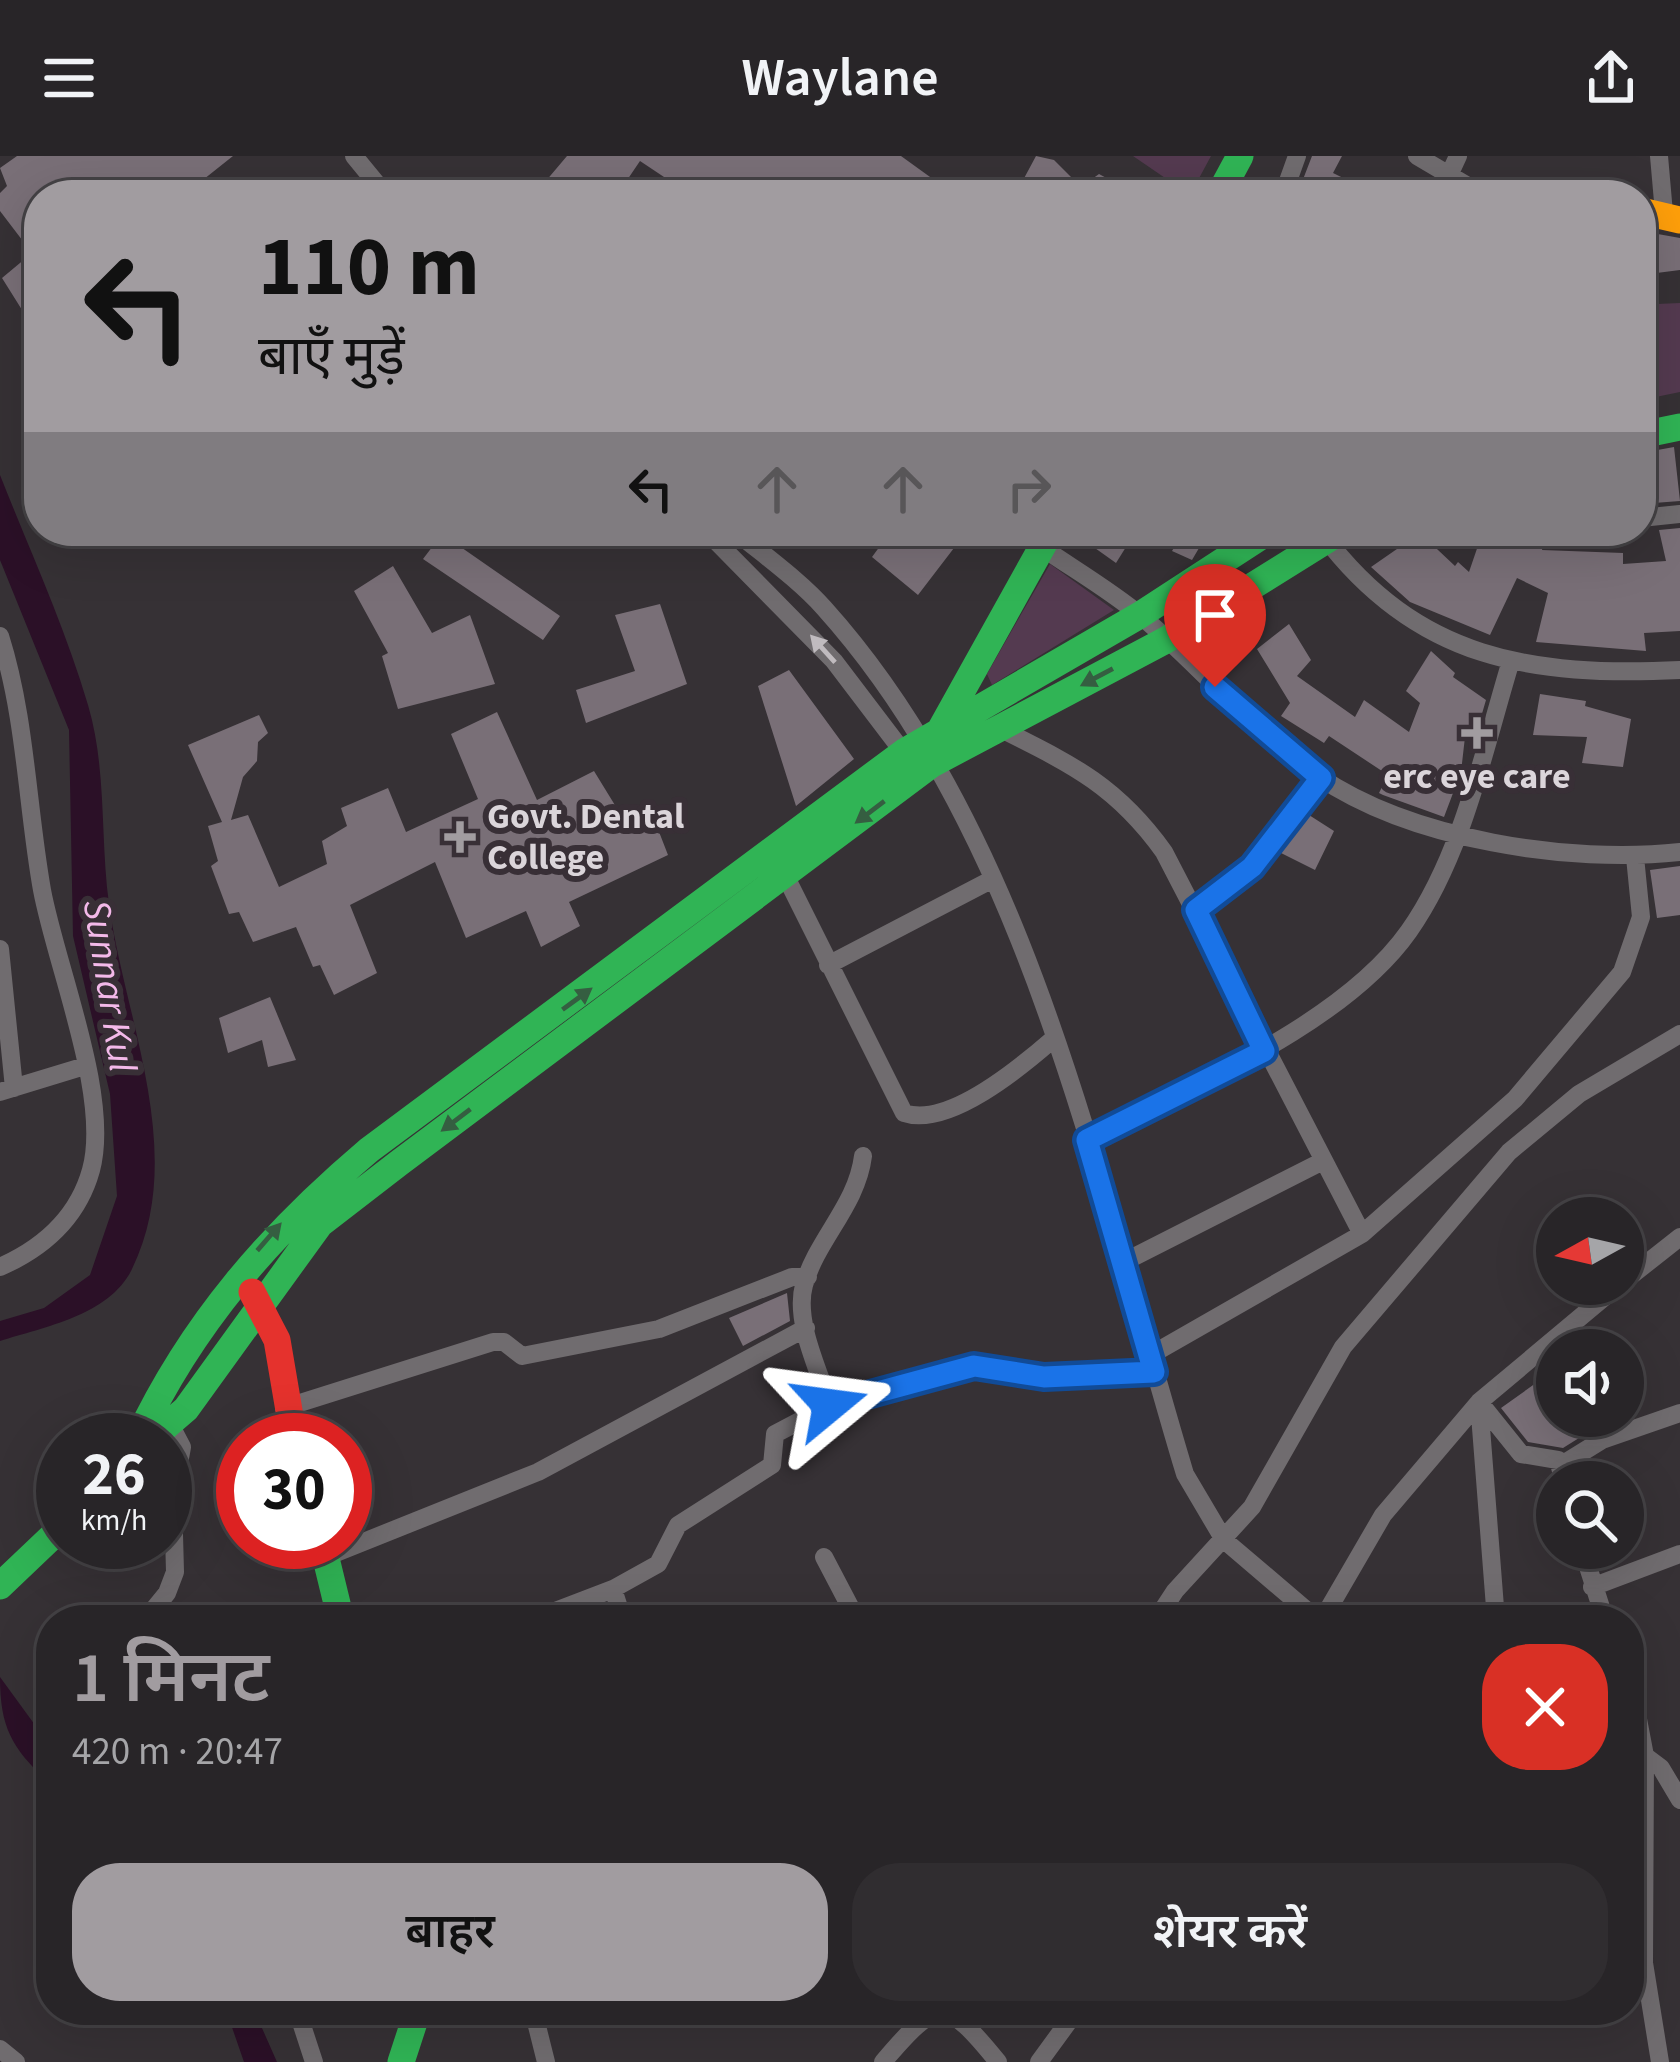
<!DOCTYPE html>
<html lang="hi">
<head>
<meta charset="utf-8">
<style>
	:root { --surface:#282528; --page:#302d30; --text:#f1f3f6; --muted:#a5a5a8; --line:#444245; --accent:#a19ca0 }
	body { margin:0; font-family:"Source Sans 3","Noto Sans Devanagari",sans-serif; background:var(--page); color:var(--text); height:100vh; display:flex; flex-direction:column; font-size:45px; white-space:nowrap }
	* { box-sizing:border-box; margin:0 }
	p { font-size:39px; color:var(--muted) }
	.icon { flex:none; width:66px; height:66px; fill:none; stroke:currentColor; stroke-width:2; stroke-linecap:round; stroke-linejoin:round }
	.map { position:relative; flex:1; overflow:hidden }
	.drawer { position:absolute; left:36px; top:1449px; width:1608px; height:420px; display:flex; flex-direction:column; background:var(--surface); border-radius:48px; box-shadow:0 12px 48px #0002,0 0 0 3px var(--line) }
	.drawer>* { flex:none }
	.hud { position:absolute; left:24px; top:24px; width:1632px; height:366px; border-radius:48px; box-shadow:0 12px 48px #0002,0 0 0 3px var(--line); background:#a19ca0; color:#111; overflow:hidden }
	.needle { width:78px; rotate:262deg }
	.controls { position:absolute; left:1536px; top:1041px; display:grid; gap:24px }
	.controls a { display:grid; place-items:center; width:108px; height:108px; border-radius:50%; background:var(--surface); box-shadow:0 12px 48px #0002,0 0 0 3px var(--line); font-size:60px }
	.speed { position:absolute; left:36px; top:1257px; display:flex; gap:24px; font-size:60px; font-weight:700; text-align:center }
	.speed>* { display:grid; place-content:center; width:156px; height:156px; border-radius:50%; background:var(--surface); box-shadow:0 12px 48px #0002,0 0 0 3px var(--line); line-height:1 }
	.speed small { font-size:30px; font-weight:400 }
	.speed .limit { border:18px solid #d22; background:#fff; color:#111 }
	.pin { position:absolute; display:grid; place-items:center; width:102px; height:102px; color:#fff; margin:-123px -51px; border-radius:50% 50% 50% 0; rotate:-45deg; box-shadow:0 0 12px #0007 }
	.pin .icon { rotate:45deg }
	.me { position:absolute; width:132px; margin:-66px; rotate:74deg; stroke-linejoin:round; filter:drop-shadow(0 0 9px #0008) }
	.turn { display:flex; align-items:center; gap:42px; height:252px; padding:0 36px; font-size:54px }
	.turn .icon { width:156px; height:156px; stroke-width:2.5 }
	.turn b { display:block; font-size:84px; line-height:102px }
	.lanes { display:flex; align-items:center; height:114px; padding:0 36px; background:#0003; justify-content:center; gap:60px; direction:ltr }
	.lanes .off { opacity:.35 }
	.round { display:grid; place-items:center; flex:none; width:126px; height:126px; border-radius:48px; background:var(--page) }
	.summary { display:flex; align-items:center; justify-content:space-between; height:204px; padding:0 36px }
	h1 { font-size:72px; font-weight:600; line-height:90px; color:var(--accent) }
	.button { display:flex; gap:24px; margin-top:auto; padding:24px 36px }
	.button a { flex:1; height:138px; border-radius:48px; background:var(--accent); color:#111; font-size:48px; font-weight:600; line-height:138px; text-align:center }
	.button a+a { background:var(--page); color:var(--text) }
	header { display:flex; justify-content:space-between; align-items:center; height:156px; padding:0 36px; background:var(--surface); font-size:54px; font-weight:600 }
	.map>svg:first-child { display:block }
	.green { fill:#543a50 }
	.water { fill:#2b1027 }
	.building { fill:#796f77 }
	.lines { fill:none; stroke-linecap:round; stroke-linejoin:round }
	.street { stroke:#706c6f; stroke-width:18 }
	.fast { stroke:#30b455; stroke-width:27 }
	.slow { stroke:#ff9f0a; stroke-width:27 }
	.jam { stroke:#e5322d; stroke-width:27 }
	.oneway { fill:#c0bbbf }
	.oneway2 { fill:#355e41 }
	.route-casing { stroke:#114b97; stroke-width:30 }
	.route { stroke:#1a73e8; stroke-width:21 }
	.poi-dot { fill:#a19ca0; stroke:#382f36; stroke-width:4.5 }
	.labels { text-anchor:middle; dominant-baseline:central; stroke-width:12; stroke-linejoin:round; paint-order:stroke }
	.poi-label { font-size:36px; font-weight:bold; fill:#dbd5da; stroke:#382f36 }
	.water-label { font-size:39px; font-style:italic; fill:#f3b9e9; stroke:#382f36 }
</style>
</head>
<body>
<header><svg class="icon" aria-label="menu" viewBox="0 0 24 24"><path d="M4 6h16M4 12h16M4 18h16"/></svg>Waylane<svg class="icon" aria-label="share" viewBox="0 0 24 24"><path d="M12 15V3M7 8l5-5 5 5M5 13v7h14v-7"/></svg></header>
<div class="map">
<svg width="1680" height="1906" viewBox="0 0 1680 1906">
	<rect width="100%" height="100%" fill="#363135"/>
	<!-- green -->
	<path class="green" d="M1133,0H1211L1190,39Z
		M1680,147V236L1641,244V159L1657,148Z
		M1050,408L1114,454L992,529L987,518Z"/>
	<!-- water -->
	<path class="water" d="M0,319C30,395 65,471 88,549C107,613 100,682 109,748C125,865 188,998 132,1113C110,1159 44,1171 0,1185V1165L44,1152L90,1119L117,1040L110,938L73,780L69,574L0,404Z
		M0,1521L51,1591V1629C13,1593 0,1574 0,1521Z
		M226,1854H254L277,1906H244Z"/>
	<!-- building -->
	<path class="building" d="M17,0H233L194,31L200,39H39V181L2,122L32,97L0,55V37L7,30L0,12Z
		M567,0H901L955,39H691L640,5L617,39H534Z
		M1036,0L1054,4L1081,31L1099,18L1138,39H1015Z
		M1312,0H1342L1333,17L1378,39H1297Z
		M1641,75L1680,82V114L1641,119Z
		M1674,291L1680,345L1641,348V297Z
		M1680,372V475L1644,477L1646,495L1536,486L1548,437L1517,422L1490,479L1410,446L1371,411L1420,377L1455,410L1458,406L1469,416L1483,375H1527L1545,381L1542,394L1623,397V408L1666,405L1659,374Z
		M891,375H967L918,439L872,401Z
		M1071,375H1136L1116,407Z
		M1156,375H1209L1192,404L1172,395L1176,388Z
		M442,378L560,460L543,484L423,403Z
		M393,410L432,477L470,459L495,528L398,553L382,500L388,497L354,435Z
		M660,448L687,528L586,567L576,534L635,515L615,459Z
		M1289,468L1311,504L1297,520L1355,561L1364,544L1409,576L1420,547L1406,535L1431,495L1455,517L1453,521L1486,544L1474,585L1465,581L1461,616L1444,661L1383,639L1379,637L1388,619L1329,580L1324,587L1281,560L1290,547L1257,493Z
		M789,514L854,603L796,650L758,530Z
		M1540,538L1586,545L1585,550L1631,563L1623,611L1582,607L1587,581L1533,579Z
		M497,556L537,644L594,615L621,659L649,650L668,699L569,746L580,770L541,791L526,755L466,782L435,706L350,749L377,817L334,839L320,809L313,811L296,771L253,786L239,756L229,758L211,710L218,705L208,670L222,666L188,589L259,559L268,577L258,586L257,605L243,621L231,664L248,659L279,731L327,708L322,685L347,670L341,652L388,632L406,676L478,643L451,578Z
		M1309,659L1334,675L1315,714L1281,697Z
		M1680,710V759L1657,762L1650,714Z
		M270,841L296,904L268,911L262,884L228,897L219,862Z
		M787,1137L790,1165L743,1190L729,1162Z
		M1557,1212V1260H1572L1579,1282L1563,1292L1528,1286L1501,1252Z"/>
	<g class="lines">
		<!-- street -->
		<path class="street" d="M354,0L386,39
			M1417,0L1483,39
			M1659,0L1664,57
			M1283,39L1297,0
			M1440,39L1458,0
			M1641,362L1680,358
			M706,375L834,505L910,605
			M735,375C765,400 799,424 824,452C1030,681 1098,1031 1185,1318L1224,1384L1318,1464
			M1323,379C1417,504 1532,521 1680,514
			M1043,392C1075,414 1111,435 1141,460C1202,511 1252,574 1318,620C1412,684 1569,708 1680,696
			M0,480C26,562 27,650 42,734C56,810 111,941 91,1014C78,1061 43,1092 0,1111
			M999,572C1071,608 1116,629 1164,696L1362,1078
			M785,719L904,957C948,972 1021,911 1052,884
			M1196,754L1253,711L1321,622
			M0,793L14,932
			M828,809L991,724
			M0,936L85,910
			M1087,984C1187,932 1343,869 1409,775C1462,700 1484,594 1510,508
			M1122,1107L1323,1005
			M1623,1126L1680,1081
			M1149,1200L1362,1078L1515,943L1622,816L1641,761L1635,701
			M1479,1246L1496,1464
			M1480,1247L1521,1298L1558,1304L1564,1326
			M830,1249C819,1215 794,1165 804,1129C817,1083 857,1049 863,1000
			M284,1252L493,1186H504L522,1200L659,1173L792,1121H808
			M1560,1310L1602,1284L1680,1257
			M1582,1392L1605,1464
			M326,1401L538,1316L806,1172
			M824,1401L857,1464
			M1592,1431L1680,1398
			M613,1433L623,1464
			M145,1464L167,1437L175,1416L173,1340L182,1291L171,1270
			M532,1464L613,1433L658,1408L678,1369L772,1309L775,1278L830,1249L961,1212L1044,1221L1154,1216
			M1156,1464L1175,1435L1252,1351L1343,1191L1509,996L1579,938L1680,878
			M1322,1464L1383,1359L1479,1246L1620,1128
			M1629,1516L1645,1600L1644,1807L1660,1906
			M1645,1600L1661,1612L1680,1644
			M297,1854L314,1906
			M533,1854L546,1906
			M0,1893L16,1906
			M883,1906C938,1841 946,1842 998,1906
			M1039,1906L1077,1854"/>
		<!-- fast -->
		<path class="fast" d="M1219,39L1240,0
			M1641,279L1680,271
			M939,576L1051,375
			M137,1284C192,1167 271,1077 369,994L904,596L1140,459L1269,375
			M150,1284L186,1253L320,1068L399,1007L932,608L1166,484L1341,375
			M322,1386L341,1464
			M0,1430L63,1370
			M401,1906L418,1854"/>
		<!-- slow -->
		<path class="slow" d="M1641,55L1680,64"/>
		<!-- jam -->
		<path class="jam" d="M252,1136L277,1184L294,1284"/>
	</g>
	<!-- one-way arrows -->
	<defs><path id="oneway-solid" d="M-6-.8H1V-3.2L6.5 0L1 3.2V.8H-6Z" transform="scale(3)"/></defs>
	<use class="oneway" href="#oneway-solid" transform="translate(823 493) rotate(-132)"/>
	<g class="oneway2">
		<use href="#oneway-solid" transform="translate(1097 521) rotate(152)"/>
		<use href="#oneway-solid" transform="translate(870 656) rotate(143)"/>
		<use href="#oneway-solid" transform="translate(577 843) rotate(-36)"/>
		<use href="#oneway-solid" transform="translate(456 964) rotate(143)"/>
		<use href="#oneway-solid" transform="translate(269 1081) rotate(-49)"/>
	</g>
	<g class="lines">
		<!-- route casing -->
		<g class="route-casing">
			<path id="route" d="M830,1249L974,1210L1044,1221L1154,1216L1087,984L1264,895L1196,754L1252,711L1321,622L1215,531"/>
		</g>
		<!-- route -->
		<use href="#route" class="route"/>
	</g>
	<!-- markers -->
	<g class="poi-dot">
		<path d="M1471 559h12v12h12v12h-12v12h-12v-12h-12v-12h12z"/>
		<path d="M454 663h12v12h12v12h-12v12h-12v-12h-12v-12h12z"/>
	</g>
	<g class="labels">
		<!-- poi labels -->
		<g class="poi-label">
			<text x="1477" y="620">erc eye care</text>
			<text x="487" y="660" text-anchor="start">Govt. Dental<tspan x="487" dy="41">College</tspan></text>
		</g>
		<!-- water labels -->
		<g class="water-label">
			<text transform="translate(109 830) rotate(81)">Sunnar Kul</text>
		</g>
	</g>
</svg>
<div class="controls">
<a><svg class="needle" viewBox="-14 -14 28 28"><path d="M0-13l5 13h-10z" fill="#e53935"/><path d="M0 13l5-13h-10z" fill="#a5a5a8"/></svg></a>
<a><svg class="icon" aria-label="sound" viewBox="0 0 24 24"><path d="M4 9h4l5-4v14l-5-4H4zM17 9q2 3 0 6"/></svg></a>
<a><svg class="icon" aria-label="search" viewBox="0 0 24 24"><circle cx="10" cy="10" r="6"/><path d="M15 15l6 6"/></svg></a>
</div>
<div class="speed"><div>26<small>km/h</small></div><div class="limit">30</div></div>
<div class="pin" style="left:1215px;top:531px;background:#d93025"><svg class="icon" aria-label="arrive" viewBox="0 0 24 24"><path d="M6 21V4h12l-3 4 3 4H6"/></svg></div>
<svg class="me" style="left:830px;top:1249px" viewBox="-20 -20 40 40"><path d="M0-17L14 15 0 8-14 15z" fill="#1a73e8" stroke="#fff" stroke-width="4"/></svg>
<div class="hud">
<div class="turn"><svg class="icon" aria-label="left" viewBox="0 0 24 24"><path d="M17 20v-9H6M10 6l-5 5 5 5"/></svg><div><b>110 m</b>बाएँ मुड़ें</div></div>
<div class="lanes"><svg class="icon" aria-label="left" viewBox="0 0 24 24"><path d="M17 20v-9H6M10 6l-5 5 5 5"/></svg><svg class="icon off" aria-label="ahead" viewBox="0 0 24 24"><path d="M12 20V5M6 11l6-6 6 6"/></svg><svg class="icon off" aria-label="ahead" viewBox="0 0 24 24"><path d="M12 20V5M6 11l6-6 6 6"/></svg><svg class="icon off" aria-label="right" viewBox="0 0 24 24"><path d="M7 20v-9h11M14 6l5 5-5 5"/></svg></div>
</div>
<section class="drawer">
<div class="summary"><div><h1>1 मिनट</h1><p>420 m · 20:47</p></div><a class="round" style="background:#d93025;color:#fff"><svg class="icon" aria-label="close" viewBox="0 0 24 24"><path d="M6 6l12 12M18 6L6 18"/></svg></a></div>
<div class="button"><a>बाहर</a><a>शेयर करें</a></div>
</section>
</div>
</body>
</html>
